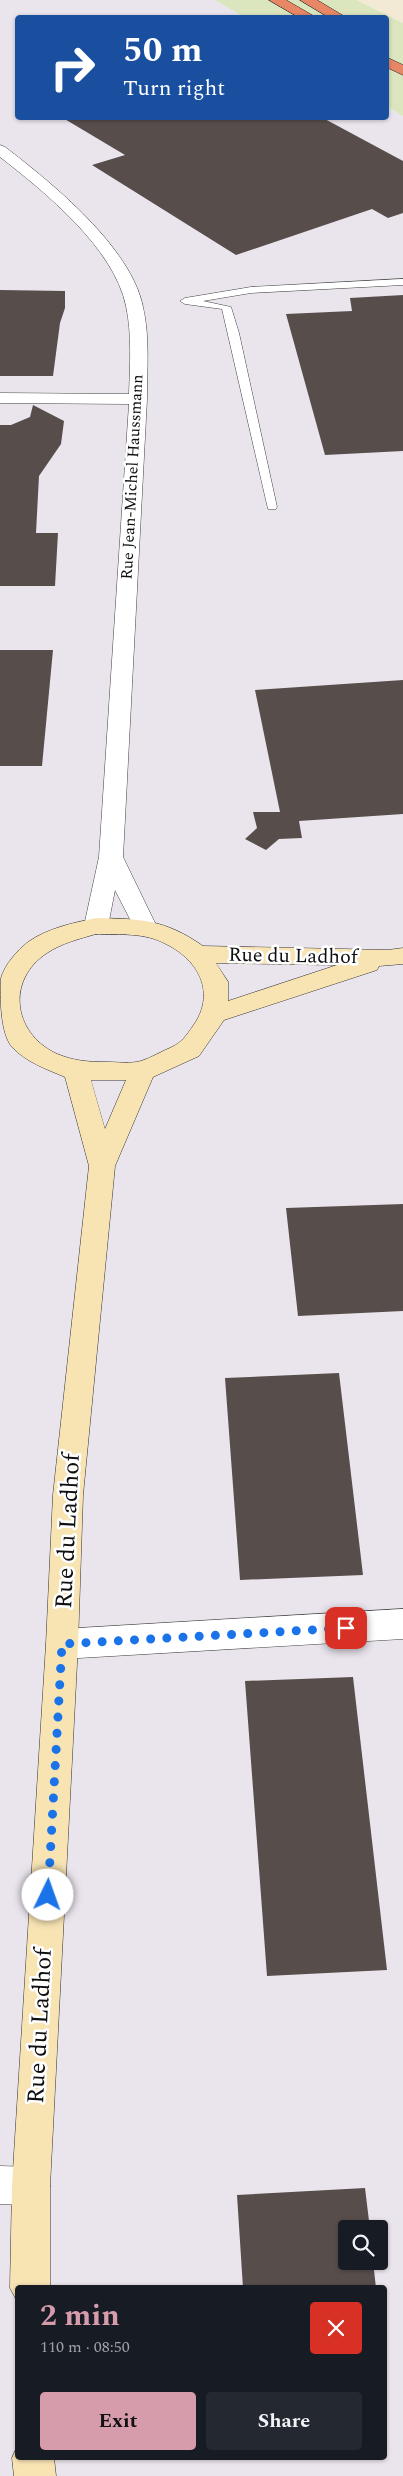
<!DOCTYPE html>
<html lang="en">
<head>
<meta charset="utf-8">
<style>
	:root { --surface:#171b24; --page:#242831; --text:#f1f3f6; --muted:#9ea1a6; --accent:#d69cac }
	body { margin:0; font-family:Spectral,serif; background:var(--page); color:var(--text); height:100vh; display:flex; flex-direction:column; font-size:19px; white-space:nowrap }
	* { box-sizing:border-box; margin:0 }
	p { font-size:16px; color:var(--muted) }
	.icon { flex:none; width:28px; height:28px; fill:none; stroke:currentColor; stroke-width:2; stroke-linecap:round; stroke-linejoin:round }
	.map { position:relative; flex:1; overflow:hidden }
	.side { position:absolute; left:15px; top:2285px; width:372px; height:175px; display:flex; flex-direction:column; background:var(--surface); border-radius:5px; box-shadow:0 1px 4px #0004 }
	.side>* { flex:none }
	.banner { position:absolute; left:15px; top:15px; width:374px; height:105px; border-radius:5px; box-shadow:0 1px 4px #0004; background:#1a4fa0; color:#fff; overflow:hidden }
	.tools { position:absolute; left:338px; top:2220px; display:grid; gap:10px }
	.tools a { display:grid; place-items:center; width:50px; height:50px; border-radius:5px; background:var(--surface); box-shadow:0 1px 4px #0004; font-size:25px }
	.pin { position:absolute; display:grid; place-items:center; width:42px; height:42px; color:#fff; margin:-21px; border-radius:10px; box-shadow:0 2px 8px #0006 }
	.me { position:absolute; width:55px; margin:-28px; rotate:3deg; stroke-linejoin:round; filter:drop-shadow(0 0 4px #0008) }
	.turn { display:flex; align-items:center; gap:18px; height:105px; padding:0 25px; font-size:22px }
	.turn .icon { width:65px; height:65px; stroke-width:2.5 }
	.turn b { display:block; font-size:35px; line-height:42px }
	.round { display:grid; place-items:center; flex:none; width:52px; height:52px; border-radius:5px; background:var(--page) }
	.head { display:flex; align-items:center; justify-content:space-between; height:85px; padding:0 25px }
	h1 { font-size:30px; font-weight:700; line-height:38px; color:var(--accent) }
	.action { display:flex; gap:10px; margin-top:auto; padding:10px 25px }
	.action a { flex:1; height:58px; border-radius:5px; background:var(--accent); color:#111; font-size:20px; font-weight:700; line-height:58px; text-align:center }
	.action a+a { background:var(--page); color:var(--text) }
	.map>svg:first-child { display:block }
	.industrial { fill:#eae5ed; fill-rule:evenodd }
	.farmland { fill:#f2ead4 }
	.green { fill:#dbe6be }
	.building { fill:#574e4c }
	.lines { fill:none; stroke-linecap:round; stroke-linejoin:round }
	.lane-casing { stroke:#424242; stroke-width:1 }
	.street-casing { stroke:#424242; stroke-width:1 }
	.secondary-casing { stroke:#313131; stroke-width:1 }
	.highway-casing { stroke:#202020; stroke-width:1 }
	.lane { fill:#fff; fill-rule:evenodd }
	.street { fill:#fff; fill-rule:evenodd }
	.secondary { fill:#f8e3b3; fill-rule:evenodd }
	.highway { fill:#e88766; fill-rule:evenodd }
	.route { stroke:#1a73e8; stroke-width:9; stroke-dasharray:0 16.2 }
	.labels { text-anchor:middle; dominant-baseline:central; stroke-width:5; stroke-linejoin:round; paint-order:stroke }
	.far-street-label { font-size:16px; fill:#0f0f0f; stroke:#fff }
	.street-label { font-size:20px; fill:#0f0f0f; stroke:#fff }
	.near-street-label { font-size:24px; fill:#0f0f0f; stroke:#fff }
</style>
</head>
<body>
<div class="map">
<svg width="403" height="2476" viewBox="0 0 403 2476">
	<rect width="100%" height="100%" fill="#fef9f2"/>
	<!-- industrial -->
	<path class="industrial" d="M0,0H215L243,17L18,18V118H386V106L403,116V2476H0ZM346,2229H379V2261H346ZM18,2288H385V2458H18Z"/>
	<!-- farmland -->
	<path class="farmland" d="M357,0H403V23Z"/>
	<!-- green -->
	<path class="green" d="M215,0H357L403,23V116L386,106V18L243,17Z"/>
	<!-- building -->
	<path class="building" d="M63,118H323L403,161V213L388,218L372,209L236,255L92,165L125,155Z
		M0,290L65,291V308L60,323L53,376H0Z
		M403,295V451L325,455L286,314L352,311L350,298Z
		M33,405L64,421L61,444L39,476L36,533H58L55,586H0V425H11L30,417Z
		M0,650H53L42,766H0Z
		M403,680V814L299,821L302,838L279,839L266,850L245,839L257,828L253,812H280L255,690Z
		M403,1204V1311L298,1316L286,1208Z
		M339,1373L363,1575L240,1580L225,1378Z
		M353,1677L387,1970L267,1976L245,1681Z
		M365,2188L370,2229H346V2261H373L376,2288H243L237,2195Z"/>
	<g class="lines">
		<!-- lane casing -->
		<g class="lane-casing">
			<path id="lane" d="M403,279V285L251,293L203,301L231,307L239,333L277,507L276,509H268L222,309L185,304L180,301L185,298L251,287Z"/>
		</g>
		<!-- street casing -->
		<g class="street-casing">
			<path id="street" d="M0,145L5,147C52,183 131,247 143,307C150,337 147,369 147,399L123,857L157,927L153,933L145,935L137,933L115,890L108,926L104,932L96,934L88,932L84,926L99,857L129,404L0,403V393L129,394C130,365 132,334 126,306C114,248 45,192 0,157Z
				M403,1609V1639L62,1659L51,1654L46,1644L51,1634L62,1629Z
				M0,2166L31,2167L45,2172L50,2186L45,2200L31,2205L0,2204Z"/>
		</g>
		<!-- secondary casing -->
		<g class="secondary-casing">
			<path id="secondary" d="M96,918C141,919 164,919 203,946L388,950L403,948V964L379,966L377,970L224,1020L199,1056L153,1077L115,1166L83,1495L78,1644L50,2186V2288H18V2303L10,2288L12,2186L46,1644L53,1495L89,1166L65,1077C46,1069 26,1062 12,1047C0,1033 0,996 1,978C5,964 17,951 28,942C48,928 73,923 96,918ZM96,934C120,935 144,932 166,944C200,961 216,994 193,1026C186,1036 182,1042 172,1047C162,1051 151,1058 141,1061C131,1064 117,1062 107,1062C88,1062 73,1061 55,1053C13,1032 6,980 47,953C62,943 79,939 96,934ZM216,963L337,965L228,1001V982ZM91,1080H126L105,1129Z
				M18,2445V2458H54L56,2476H14L12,2458Z"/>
		</g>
		<!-- highway casing -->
		<g class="highway-casing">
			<path id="highway" d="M269,0H286L317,18H300Z
				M300,0H317L347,18H330Z
				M386,57L403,65V75L386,67Z"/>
		</g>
		<!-- lane -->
		<use href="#lane" class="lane"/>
		<!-- street -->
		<use href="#street" class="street"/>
		<!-- secondary -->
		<use href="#secondary" class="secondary"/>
		<!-- highway -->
		<use href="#highway" class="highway"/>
	</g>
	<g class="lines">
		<!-- route -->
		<path class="route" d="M48,1895L62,1644L346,1628"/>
	</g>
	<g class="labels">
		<!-- far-street labels -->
		<g class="far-street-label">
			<text transform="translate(132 477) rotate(-87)">Rue Jean-Michel Haussmann</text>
		</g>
		<!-- street labels -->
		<g class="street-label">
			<text transform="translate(293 956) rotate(1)">Rue du Ladhof</text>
		</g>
		<!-- near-street labels -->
		<g class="near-street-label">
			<text transform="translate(68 1531) rotate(-87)">Rue du Ladhof</text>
			<text transform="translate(40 2026) rotate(-87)">Rue du Ladhof</text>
		</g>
	</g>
</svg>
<div class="tools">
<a><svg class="icon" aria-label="search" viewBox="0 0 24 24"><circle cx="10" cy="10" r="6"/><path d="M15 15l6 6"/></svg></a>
</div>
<div class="pin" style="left:346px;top:1628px;background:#d93025"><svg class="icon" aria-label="arrive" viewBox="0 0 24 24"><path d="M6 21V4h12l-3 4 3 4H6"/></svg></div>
<svg class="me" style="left:48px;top:1895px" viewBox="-20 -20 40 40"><circle r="19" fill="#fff"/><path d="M0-13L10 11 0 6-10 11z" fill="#1a73e8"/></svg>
<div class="banner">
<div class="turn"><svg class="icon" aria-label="right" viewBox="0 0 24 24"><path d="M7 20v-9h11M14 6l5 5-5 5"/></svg><div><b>50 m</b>Turn right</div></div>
</div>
<section class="side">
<div class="head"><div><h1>2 min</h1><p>110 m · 08:50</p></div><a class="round" style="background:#d93025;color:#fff"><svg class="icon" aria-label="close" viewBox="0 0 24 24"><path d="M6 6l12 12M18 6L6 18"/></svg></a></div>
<div class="action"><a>Exit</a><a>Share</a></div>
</section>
</div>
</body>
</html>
